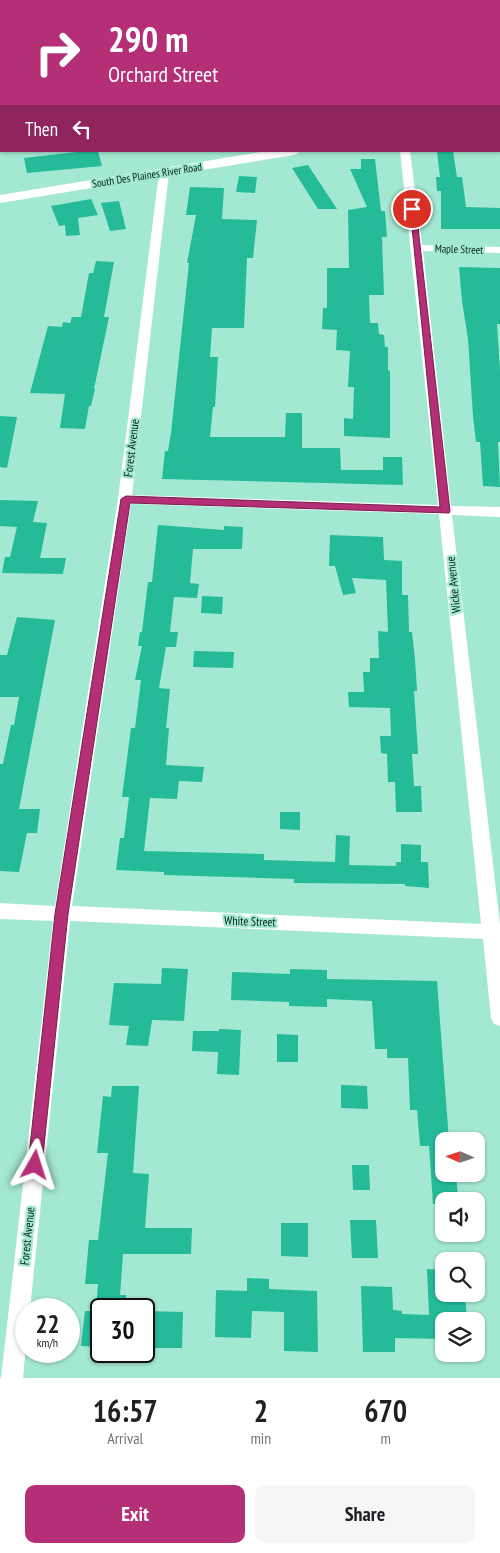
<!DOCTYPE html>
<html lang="en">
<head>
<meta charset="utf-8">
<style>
	:root { --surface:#fff; --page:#f6f6f6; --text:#202124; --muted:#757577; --accent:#b42f76 }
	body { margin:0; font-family:"PT Sans Narrow",sans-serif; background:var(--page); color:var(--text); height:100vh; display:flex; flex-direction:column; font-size:19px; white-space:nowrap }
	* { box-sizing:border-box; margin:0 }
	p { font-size:16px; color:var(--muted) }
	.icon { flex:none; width:28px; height:28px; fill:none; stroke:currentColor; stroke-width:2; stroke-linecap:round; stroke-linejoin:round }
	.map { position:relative; height:1378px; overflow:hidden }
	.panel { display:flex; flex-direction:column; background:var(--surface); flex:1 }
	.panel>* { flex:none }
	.guide { position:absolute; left:0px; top:0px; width:500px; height:152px; box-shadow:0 1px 4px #0004; background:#b42f76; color:#fff; overflow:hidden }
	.needle { width:32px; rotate:273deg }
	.buttons { position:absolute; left:435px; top:1132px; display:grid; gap:10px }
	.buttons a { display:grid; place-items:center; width:50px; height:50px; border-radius:10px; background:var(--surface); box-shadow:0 1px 4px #0004; font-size:25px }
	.speed { position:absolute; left:15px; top:1298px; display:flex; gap:10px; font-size:25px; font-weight:700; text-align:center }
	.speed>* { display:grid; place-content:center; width:65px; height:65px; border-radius:50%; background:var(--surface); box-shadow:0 1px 4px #0004; line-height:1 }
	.speed small { font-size:12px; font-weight:400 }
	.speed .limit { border:2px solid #111; border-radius:8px; background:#fff; color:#111 }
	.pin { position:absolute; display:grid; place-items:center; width:42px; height:42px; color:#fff; margin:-21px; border:2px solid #fff; border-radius:50%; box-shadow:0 1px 5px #0007 }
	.me { position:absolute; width:55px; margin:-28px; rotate:6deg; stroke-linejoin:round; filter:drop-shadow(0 0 4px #0008) }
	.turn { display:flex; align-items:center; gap:18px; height:105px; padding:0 25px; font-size:22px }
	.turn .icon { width:65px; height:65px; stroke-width:2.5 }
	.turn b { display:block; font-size:35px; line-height:42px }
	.then { display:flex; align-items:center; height:48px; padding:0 25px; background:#0003; gap:10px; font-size:19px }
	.eta { display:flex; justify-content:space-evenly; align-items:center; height:85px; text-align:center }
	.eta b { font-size:30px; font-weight:700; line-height:35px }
	.action { display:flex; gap:10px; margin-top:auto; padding:10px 25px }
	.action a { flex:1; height:58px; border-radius:10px; background:var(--accent); color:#fff; font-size:20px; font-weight:700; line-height:58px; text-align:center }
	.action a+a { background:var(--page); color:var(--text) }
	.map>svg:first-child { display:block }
	.building { fill:#25bb99 }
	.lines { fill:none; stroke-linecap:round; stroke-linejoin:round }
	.street { fill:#fff; fill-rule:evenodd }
	.secondary { fill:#fff; fill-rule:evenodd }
	.route { fill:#b42f76; stroke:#751f4d }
	.labels { text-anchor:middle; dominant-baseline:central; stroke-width:4.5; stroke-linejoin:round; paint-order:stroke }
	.far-street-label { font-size:11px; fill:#06231b; stroke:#a3e8d2 }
	.street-label { font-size:12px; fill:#06231b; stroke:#a3e8d2 }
</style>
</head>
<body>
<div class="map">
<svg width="500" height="1378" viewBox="0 0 500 1378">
	<rect width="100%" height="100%" fill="#a3e8d2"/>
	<!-- building -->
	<path class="building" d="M85,151H98L102,166L27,173L24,158Z
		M437,151H453L457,177H462L466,207L500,208V229H441V191H437L436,177H440Z
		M361,159H375L381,211H385L387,237H382L384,295H369L370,323H378L379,334L384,335L385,347H388V370L390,371V438L344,436V418L353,419L354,387H348L350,351L336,350L337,330L322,329L323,308H327V268H349L348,210L367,207L350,169H361Z
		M308,165L337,209H318L292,168Z
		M239,176L257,177L255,193L236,192Z
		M190,187L224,188L222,219L257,220L253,258H247L244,328H212L210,357H218L215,407H213L210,437H285L286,413H302V448H340L341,470H383V457H402L403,485L162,479L165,451H168L171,433L189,263H187L196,215H186Z
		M91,199L98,215L78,218L80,235L66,236L65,225L59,226L51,206Z
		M119,201L126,229L110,231L101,203Z
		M96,261L114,262L104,317H109L94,389H95L91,406H89L85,429L60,428L65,394L30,393L48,326L62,327L63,322L70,323L72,317H81L89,273H93Z
		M459,267L500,268V324H497L500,370V442H498L500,487L483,486L480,442H476L473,416L468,339L462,301Z
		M0,416L17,417L7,468L0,467Z
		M0,500L38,501L33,522L47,523L40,558H66L63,574L2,573L5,557H10L17,527L0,526Z
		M158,525L224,530V526L243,527L242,549H193L190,583L199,584L197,598L174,597L170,632H178L176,647H166L159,688L170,689L166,728H169L166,765L204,767L202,782L179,781L177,799L150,798L144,851L264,854V860L335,862L336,835L350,836L349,865L396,866V862H401V844L421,845V862H428L429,888L405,886V884L294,883V879L164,875V872L116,870L120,838H124L129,797H122L131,728H135L141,680H135L142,646H138L140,632H142L148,582H152Z
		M330,535L383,537L384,560L402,561V595H408L409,632H412L415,659L417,691H414L418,754H412L414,786H421L422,812H396L395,782H388L387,754L381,753L380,736H391L390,708L349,707L348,692H364L363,672H370V658H379L378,631L388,632L386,580L352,578L356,593L343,595L335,566H329Z
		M202,596L223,597L222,614L201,613Z
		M17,617L55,620L19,809H40L37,833H27L19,872L0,871V764H3L11,725H14L19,697H0V655H7Z
		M194,651L234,652L233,668L193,667Z
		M280,812H300V830L280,829Z
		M162,968L188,969L184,1021L152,1020L148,1046L126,1045L129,1026L109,1025L114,983L161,984Z
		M290,969L327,970V979L437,981L449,1141H444V1174H456L458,1197H444V1204H433L429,1146H420L417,1110H410L408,1058H387V1049H375L372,1001L327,999V1007L289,1006V1002L231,1000L232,972L290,974Z
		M219,1029L241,1030L239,1075L217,1074L218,1052L192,1051L193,1031H219Z
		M277,1034L298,1035V1062H277Z
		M341,1085L367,1086L368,1109L341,1108Z
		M112,1086H139L133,1173L149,1174L145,1228H192L191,1254H123L120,1295H126L125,1309H96L98,1284H85L89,1240H98L108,1153H97L103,1096L111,1097Z
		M352,1165H369L370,1190H353Z
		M350,1220H376L378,1258H352Z
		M281,1223H308V1257L281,1256Z
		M427,1269L444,1270V1294H465L467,1321H444V1339L395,1338V1352H363L361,1286L392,1287L393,1310L402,1311V1314L429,1315Z
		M247,1278L269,1279V1289L317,1291L318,1352L284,1351V1312L252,1311L251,1338L215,1337L216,1290L247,1291Z
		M85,1311H101V1347L81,1346Z
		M144,1311L183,1312L182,1348H144Z"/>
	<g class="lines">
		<!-- street -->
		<path class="street" d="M373,0H381L382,1H374Z
			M0,142H1V148H0Z
			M400,151H410L422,245L500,247V253L423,251L451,506L500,507V517L452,515L500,924V1026L494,1024L491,1018L483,939L70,921L30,1309H26V1345L23,1378H1L53,921L0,919V903L55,906L118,499L159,173L164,170L169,173L132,495L438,505ZM131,504L439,514L481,924L72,906Z"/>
		<!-- secondary -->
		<path class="secondary" d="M499,115H500V123H499Z
			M267,151H301L294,155L0,203V195Z"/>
	</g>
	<!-- route -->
	<path class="route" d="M410,207L416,209L450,511L449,513L130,503L68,914L42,1165L40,1170L35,1173L30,1170L28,1165L55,914L121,499L126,496L440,507Z"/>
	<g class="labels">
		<!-- far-street labels -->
		<g class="far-street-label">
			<text transform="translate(147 175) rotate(-9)">South Des Plaines River Road</text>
			<text transform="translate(459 249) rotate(2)">Maple Street</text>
		</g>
		<!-- street labels -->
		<g class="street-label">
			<text transform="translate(131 448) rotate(-83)">Forest Avenue</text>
			<text transform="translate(453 585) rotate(-96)">Wicke Avenue</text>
			<text transform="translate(250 921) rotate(2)">White Street</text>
			<text transform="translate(27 1236) rotate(-84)">Forest Avenue</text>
		</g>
	</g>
</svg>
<div class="buttons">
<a><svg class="needle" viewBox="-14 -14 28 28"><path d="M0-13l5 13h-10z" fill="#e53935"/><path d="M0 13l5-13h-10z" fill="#757577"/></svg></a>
<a><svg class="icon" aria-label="sound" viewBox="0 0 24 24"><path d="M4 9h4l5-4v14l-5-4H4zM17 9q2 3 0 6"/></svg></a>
<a><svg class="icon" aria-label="search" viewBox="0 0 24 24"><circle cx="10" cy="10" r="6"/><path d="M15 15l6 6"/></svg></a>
<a><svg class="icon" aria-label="layers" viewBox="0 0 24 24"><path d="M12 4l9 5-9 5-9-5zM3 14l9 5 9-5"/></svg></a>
</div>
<div class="speed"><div>22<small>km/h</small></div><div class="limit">30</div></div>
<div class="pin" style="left:412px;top:209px;background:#d93025"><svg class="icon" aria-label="arrive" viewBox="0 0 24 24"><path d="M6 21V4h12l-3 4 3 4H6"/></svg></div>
<svg class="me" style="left:35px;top:1165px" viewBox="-20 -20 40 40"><path d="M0-17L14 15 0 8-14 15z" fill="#b42f76" stroke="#fff" stroke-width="4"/></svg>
<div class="guide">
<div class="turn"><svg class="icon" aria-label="right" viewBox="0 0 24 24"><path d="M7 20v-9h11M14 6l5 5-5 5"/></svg><div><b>290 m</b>Orchard Street</div></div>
<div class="then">Then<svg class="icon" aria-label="left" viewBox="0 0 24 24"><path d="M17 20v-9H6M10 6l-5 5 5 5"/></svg></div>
</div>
</div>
<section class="panel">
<div class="eta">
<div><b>16:57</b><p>Arrival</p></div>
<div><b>2</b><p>min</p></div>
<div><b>670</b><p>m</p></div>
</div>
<div class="action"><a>Exit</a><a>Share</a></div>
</section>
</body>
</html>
